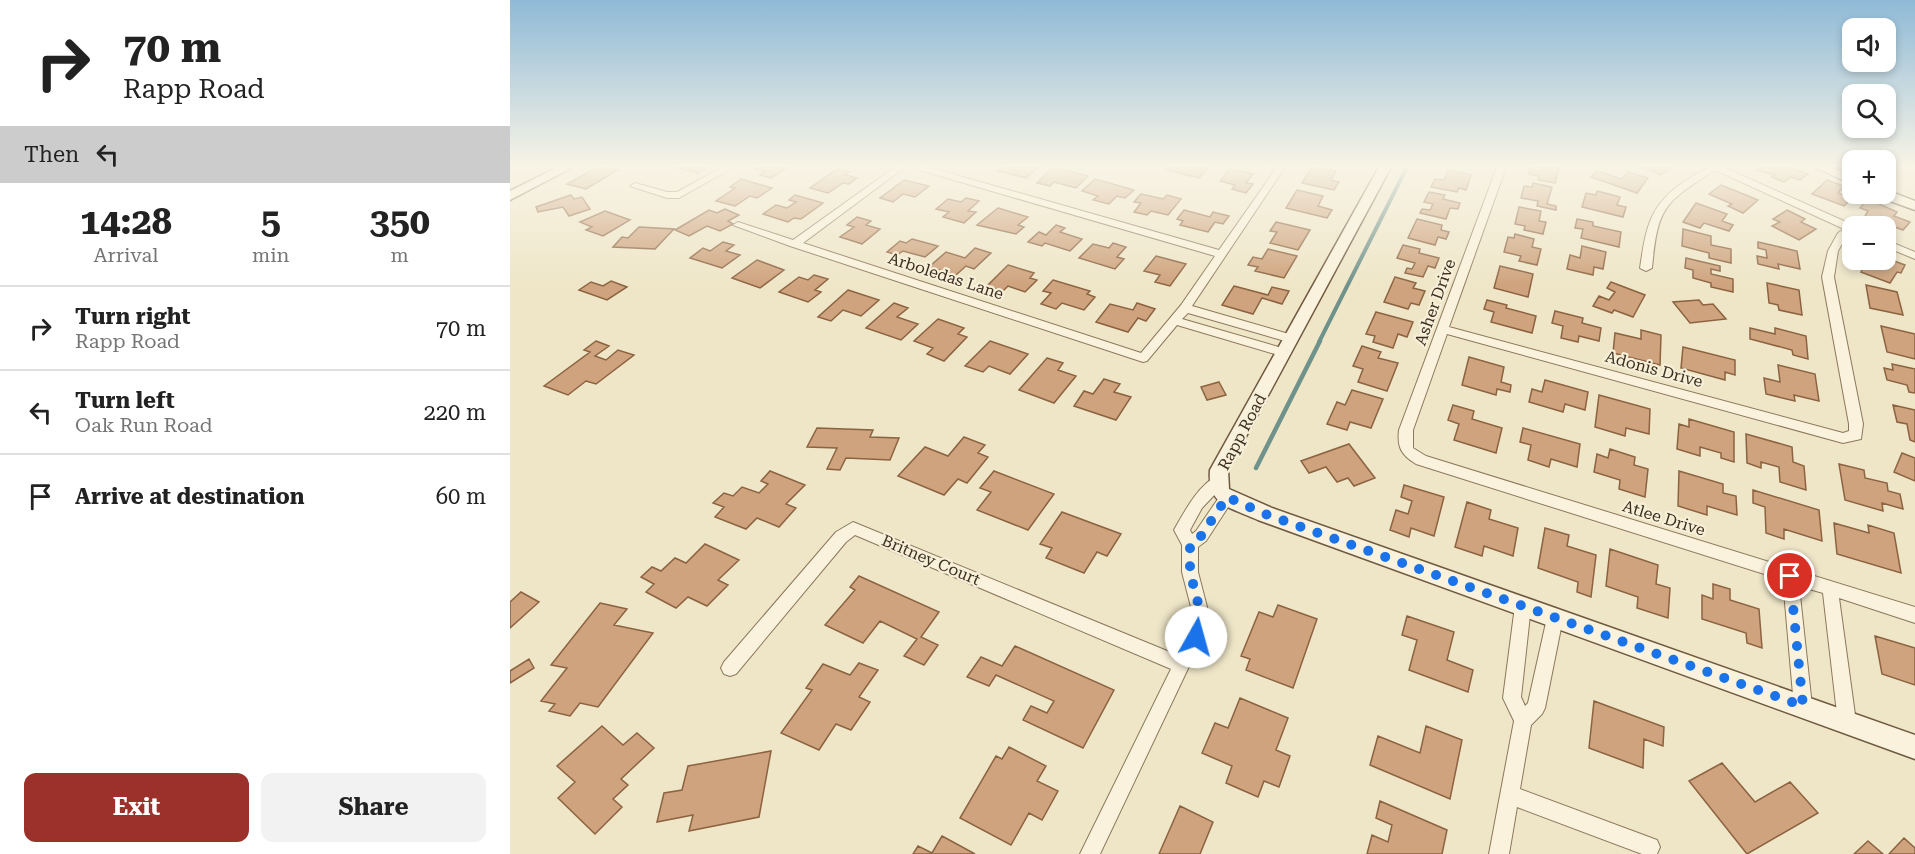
<!DOCTYPE html>
<html lang="en">
<head>
<meta charset="utf-8">
<style>
	:root { --surface:#fff; --page:#f2f2f2; --text:#222; --muted:#767676; --line:#e0e0e0; --accent:#9c302b }
	body { margin:0; font-family:"Roboto Serif",serif; background:var(--page); color:var(--text); height:100vh; display:flex; flex-direction:column; font-size:22px; white-space:nowrap }
	* { box-sizing:border-box; margin:0 }
	p { font-size:20px; color:var(--muted) }
	.icon { flex:none; width:33px; height:33px; fill:none; stroke:currentColor; stroke-width:2; stroke-linecap:round; stroke-linejoin:round }
	.map { position:relative; flex:1; overflow:hidden }
	.details { display:flex; flex-direction:column; background:var(--surface); width:510px }
	.details>* { flex:none }
	.guide { background:#fff; color:var(--text); overflow:hidden }
	.controls { position:absolute; left:1332px; top:18px; display:grid; gap:12px }
	.controls a { display:grid; place-items:center; width:54px; height:54px; border-radius:12px; background:var(--surface); box-shadow:0 3px 9px #0003; font-size:30px }
	.pin { position:absolute; display:grid; place-items:center; width:51px; height:51px; color:#fff; margin:-26px; border:3px solid #fff; border-radius:50%; box-shadow:0 2px 6px #0007 }
	.me { position:absolute; width:66px; margin:-33px; rotate:7deg; stroke-linejoin:round; filter:drop-shadow(0 0 4px #0008) }
	.turn { display:flex; align-items:center; gap:21px; height:126px; padding:0 24px; font-size:27px }
	.turn .icon { width:78px; height:78px; stroke-width:2.5 }
	.turn b { display:block; font-size:42px; line-height:51px }
	.then { display:flex; align-items:center; height:57px; padding:0 24px; background:#0003; gap:12px; font-size:22px }
	.eta { display:flex; justify-content:space-evenly; align-items:center; height:102px; text-align:center }
	.eta b { font-size:36px; font-weight:700; line-height:42px }
	.action { display:flex; gap:12px; margin-top:auto; padding:12px 24px }
	.action a { flex:1; height:69px; border-radius:12px; background:var(--accent); color:#fff; font-size:24px; font-weight:700; line-height:69px; text-align:center }
	.action a+a { background:var(--page); color:var(--text) }
	ul { padding:0; list-style:none }
	li { display:flex; align-items:center; gap:18px; height:84px; padding:0 24px; border-top:2px solid var(--line) }
	li div { flex:1 }
	li b { display:block; font-size:22px }
	li em { font-style:normal }
	main { display:flex; flex:1; min-height:0 }
	.map>svg:first-child { display:block }
	.lines { fill:none; stroke-linecap:round; stroke-linejoin:round }
	.stream-far1 { stroke:#6f928b; stroke-width:4 }
	.stream { stroke:#6f928b; stroke-width:4.5 }
	.building { fill:#cea37d; stroke:#8c6341; stroke-width:1.5 }
	.street-casing { stroke:#8c785c; stroke-width:2 }
	.secondary-casing { stroke:#6e593f; stroke-width:3 }
	.street { fill:#faf2dc; fill-rule:evenodd }
	.secondary { fill:#faf2dc; fill-rule:evenodd }
	.route { stroke:#1a73e8; stroke-width:10; stroke-dasharray:0 18 }
	.labels { text-anchor:middle; dominant-baseline:central; stroke-width:4.5; stroke-linejoin:round; paint-order:stroke }
	.street-label { font-size:16px; fill:#3c2f20; stroke:#f7efd8 }
</style>
</head>
<body>
<main>
<section class="details">
<div class="guide">
<div class="turn"><svg class="icon" aria-label="right" viewBox="0 0 24 24"><path d="M7 20v-9h11M14 6l5 5-5 5"/></svg><div><b>70 m</b>Rapp Road</div></div>
<div class="then">Then<svg class="icon" aria-label="left" viewBox="0 0 24 24"><path d="M17 20v-9H6M10 6l-5 5 5 5"/></svg></div>
</div>
<div class="eta">
<div><b>14:28</b><p>Arrival</p></div>
<div><b>5</b><p>min</p></div>
<div><b>350</b><p>m</p></div>
</div>
<ul>
<li><svg class="icon" aria-label="right" viewBox="0 0 24 24"><path d="M7 20v-9h11M14 6l5 5-5 5"/></svg><div><b>Turn right</b><p>Rapp Road</p></div><em>70 m</em></li>
<li><svg class="icon" aria-label="left" viewBox="0 0 24 24"><path d="M17 20v-9H6M10 6l-5 5 5 5"/></svg><div><b>Turn left</b><p>Oak Run Road</p></div><em>220 m</em></li>
<li><svg class="icon" aria-label="arrive" viewBox="0 0 24 24"><path d="M6 21V4h12l-3 4 3 4H6"/></svg><div><b>Arrive at destination</b></div><em>60 m</em></li>
</ul>
<div class="action"><a>Exit</a><a>Share</a></div>
</section>
<div class="map">
<svg width="1405" height="854" viewBox="0 0 1405 854">
	<rect width="100%" height="100%" fill="#efe6c8"/>
	<g class="lines">
		<!-- stream-far1 -->
		<path class="stream-far1" d="M809,342L897,167"/>
		<!-- stream -->
		<path class="stream" d="M746,468L810,341"/>
	</g>
	<!-- building -->
	<path class="building" d="M88,167L108,170L76,189L57,184Z
		M164,167H198L188,173Z
		M246,167H278L261,178L250,175L255,171L244,168Z
		M494,167H529L516,178L488,171Z
		M543,167L578,176L566,188L544,182L540,186L527,183Z
		M660,167H692L698,168L689,178L656,170Z
		M802,167L826,171L821,180L829,182L824,190L792,183Z
		M1021,167L1049,168L1045,183L1028,180L1029,176L1019,174Z
		M1131,167H1163L1151,175Z
		M1252,167H1279L1298,174L1290,180L1281,177L1274,182L1262,177L1265,175L1247,170Z
		M327,169L339,172L335,175L347,178L339,184L333,183L318,193L300,188Z
		M720,169L743,174L736,183L743,184L736,193L722,189L725,185L710,181Z
		M938,170L961,175L956,190L949,188L947,192L921,187L925,179L934,180Z
		M1087,171L1112,179L1118,172L1138,178L1127,193L1081,177Z
		M231,179L262,188L247,198L240,196L225,206L206,201L225,188L220,187Z
		M585,179L624,190L615,198L607,196L599,204L583,200L588,196L572,191Z
		M394,180L419,186L405,197L393,194L383,202L370,198Z
		M1317,180L1334,186L1328,193L1342,198L1334,206L1302,194Z
		M1023,183L1042,187L1037,204L1046,206V210L1027,206L1028,201L1011,198L1014,186L1022,187Z
		M1211,185L1248,200L1233,213L1218,206L1222,204L1199,194Z
		M787,190L813,196L808,206L822,210L817,218L776,208Z
		M1087,191L1110,197L1107,205L1116,207L1113,217L1072,207L1076,193L1086,195Z
		M919,192L935,195L933,199L950,203L948,209L940,208L936,219L910,213L912,209L920,210L923,204L914,202Z
		M631,194L653,199L657,195L671,199L658,215L641,211L637,215L624,212L631,203L624,202Z
		M61,195L64,199L72,197L80,209L59,216L53,207L28,212L26,207Z
		M285,195L313,203L291,219L284,218L278,222L253,214L266,205L277,208L286,202L279,200Z
		M456,198L469,201L458,211L466,212L454,223L433,217L439,212L426,209L438,199L451,202Z
		M1358,199L1387,212L1384,216L1400,222L1393,230L1355,216L1358,211L1350,208Z
		M1186,203L1217,214L1212,221L1223,225L1219,231L1194,223L1190,228L1173,222Z
		M1009,207L1031,211L1029,221L1036,222L1033,234L1014,230L1015,226L1005,224Z
		M488,208L518,217L508,225L514,227L506,234L467,225Z
		M215,209L229,215L218,221L223,224L210,231L197,226L179,236L165,230L199,210L207,213Z
		M674,210L700,217L703,212L719,216L713,224L705,222L698,232L670,225L673,221L667,219Z
		M1277,210L1295,219L1291,222L1306,229L1289,240L1262,226L1270,222L1263,219Z
		M95,211L120,220L93,236L76,230L82,227L70,222Z
		M347,217L361,221L356,225L370,229L352,244L330,237L344,227L337,225Z
		M907,219L932,225L931,230L939,232L936,239L928,237L925,245L898,238Z
		M1067,219L1083,222V226L1111,232L1109,247L1071,238L1073,229L1065,228Z
		M766,222L800,230L788,250L760,243L767,232L760,231Z
		M546,225L555,228L550,232L572,239L560,251L535,243L532,246L518,242L529,232L536,235Z
		M129,227L164,229L145,249L103,247L112,237L118,238Z
		M1173,229L1201,236V245L1221,249V263L1199,258V253L1172,246Z
		M1005,234L1024,239L1022,247L1031,249L1027,265L1009,261L1011,256L994,252L998,237L1004,238Z
		M402,239L428,246L415,257L393,251L387,255L377,252L390,241L396,243Z
		M213,242L224,245L216,251L230,255L212,268L180,258L193,248L200,251Z
		M1248,242L1287,251L1290,269L1268,264L1269,269L1248,264L1247,256L1257,258L1256,250L1248,248Z
		M603,243L616,247L607,257L614,259L605,269L569,258L583,244L599,248Z
		M893,245L910,249L909,253L929,258L925,268L918,266L913,277L895,273L897,268L902,269L905,263L887,258Z
		M1072,246L1096,252L1093,269L1084,267L1083,275L1057,269L1060,255L1070,258Z
		M465,248L481,253L464,269L456,266L446,275L419,267L436,252L455,258Z
		M758,249L787,256L774,278L745,271L748,267L738,265L743,257L752,259Z
		M646,256L676,264L660,286L645,282L650,275L634,271Z
		M1176,258L1210,266V271L1201,269V274L1223,279V292L1201,287V283L1183,278V270L1175,268Z
		M1376,258L1395,265L1391,273L1387,272L1380,283L1351,272L1358,260H1376Z
		M247,260L274,270L250,288L222,278Z
		M498,265L524,273L520,278L527,280L515,292L498,286L493,291L477,286Z
		M990,266L1023,274L1018,297L984,288Z
		M304,275L318,279L305,290L311,292L298,302L269,292L289,277L298,280Z
		M885,277L906,283L903,288L915,291L909,305L901,303L898,309L874,302Z
		M543,280L580,291L577,294L585,297L574,310L552,303L546,309L531,304L541,293L533,291Z
		M101,281L117,287L97,300L69,290L81,282L93,286Z
		M1101,282L1135,295L1123,317L1104,310L1102,313L1083,306L1089,296L1099,300L1105,292L1097,288Z
		M1257,283L1289,290L1292,315L1269,310L1268,305L1259,303Z
		M1356,285L1387,292L1393,315L1360,308Z
		M724,286L758,295L762,287L779,291L772,304L752,298L743,314L712,305Z
		M338,290L369,300L351,316L333,310L321,321L308,317Z
		M977,300L997,305L996,308L1026,316L1022,333L981,322L984,312L974,309Z
		M1189,300L1193,305L1203,304L1216,319L1180,323L1163,302Z
		M384,303L398,308L387,317L408,324L391,340L356,328Z
		M627,303L645,309L636,321L628,318L618,332L586,322L600,304L623,310Z
		M1045,311L1073,318L1072,323L1091,328L1089,341L1069,336L1068,342L1051,338L1053,326L1042,323Z
		M866,312L903,322L897,337L888,334L883,348L863,342L865,336L856,334Z
		M428,319L454,328L448,334L457,337L434,361L417,354L423,348L404,341Z
		M1371,326L1405,334V359L1377,352Z
		M1240,328L1265,334V328L1296,336L1298,359L1283,355L1282,350L1240,339Z
		M1131,330L1151,335L1150,365L1103,353L1105,333L1131,339Z
		M86,341L99,346L85,356L96,360L108,350L124,355L86,384L76,381L58,395L34,386L80,352L74,350Z
		M480,341L518,354L500,374L479,366L473,372L455,366Z
		M852,346L871,352L868,358L888,363L877,391L848,382L853,369L843,366Z
		M1173,347L1225,360V375L1215,372V380L1171,368Z
		M959,357L994,367L991,382L1001,385L1000,392L987,389L986,395L952,385Z
		M537,358L553,363L548,370L566,376L544,403L509,390Z
		M1382,364L1405,369V393L1399,392L1397,385L1377,380L1374,368L1383,370Z
		M1268,365L1305,374L1309,401L1284,395L1285,401L1256,394L1254,378L1270,382Z
		M594,379L610,384L604,392L621,397L606,420L564,406L574,391L583,394Z
		M1035,380L1078,392L1075,410L1055,404L1053,412L1019,402L1022,389L1032,392Z
		M709,382L716,395L697,400L691,387Z
		M842,390L873,399L861,428L840,422L837,430L817,424L827,402L835,405Z
		M1089,395L1140,409L1139,434L1116,428L1115,436L1085,427Z
		M943,405L964,411L962,419L992,428L986,453L944,440L949,424L938,420Z
		M1383,405L1405,410V442L1400,440L1397,424L1387,422Z
		M1179,419L1224,432V462L1211,458V453L1190,447V456L1167,449L1169,424L1179,427Z
		M307,428L363,430L360,437L389,438L380,460L336,458L330,470L317,469L327,448L297,447Z
		M1013,428L1070,444L1067,467L1041,459L1039,467L1018,460L1021,445L1010,442Z
		M1236,434L1282,447L1283,462L1294,466L1296,490L1270,482L1269,467L1251,462V468L1237,463Z
		M454,437L475,445L468,453L478,457L457,483L448,479L434,495L388,476L415,447L438,456Z
		M839,444L865,478L844,486L838,478L827,482L816,467L799,473L791,461Z
		M1100,449L1125,457L1124,465L1138,469L1135,497L1109,489L1110,480L1084,472L1087,454L1098,458Z
		M1392,453L1405,458V481L1384,472Z
		M1329,464L1354,470L1355,478L1377,483L1378,491L1390,494L1393,509L1372,503L1373,511L1335,500Z
		M260,471L295,485L276,504L286,508L269,527L247,518L236,529L205,517L214,507L203,503L214,493L223,496L232,487L249,493L258,484L251,481Z
		M484,471L544,494L518,530L467,510L481,492L470,488Z
		M1169,471L1213,484V493L1226,496L1227,515L1197,506V515L1168,506Z
		M894,485L934,497L924,536L901,528L899,537L880,530L886,510L898,514L902,501L891,497Z
		M1243,490L1309,510L1312,541L1274,529V539L1256,533L1255,507L1243,503Z
		M957,502L981,510L979,519L1008,528L1003,556L974,546L972,556L945,547Z
		M552,512L611,534L597,556L587,552L574,573L536,558L542,548L530,544Z
		M1324,523L1359,533L1358,525L1384,533L1391,573L1327,554Z
		M1035,528L1059,535L1057,546L1086,555L1081,597L1067,592L1068,582L1028,568Z
		M195,544L229,560L208,580L218,585L197,606L178,597L166,608L136,592L144,584L131,577L142,567L151,571L165,558L176,563Z
		M1100,549L1148,565L1146,584L1160,588L1158,618L1127,608L1128,597L1096,586Z
		M349,576L429,612L411,637L428,645L414,665L394,656L407,639L370,621L353,643L315,625L345,590L340,587Z
		M1203,584L1220,589V600L1249,609L1252,648L1237,643L1236,633L1192,619V595L1203,599Z
		M11,592L29,602L0,628V602Z
		M90,603L117,609L104,625L143,633L88,707L70,703L60,716L39,711L45,704L31,701L57,668L41,665Z
		M768,605L807,619L783,688L736,670L740,659L731,656L749,612L763,617Z
		M897,616L944,632L937,660L963,670L958,692L899,670L907,640L892,635Z
		M1365,636L1405,648V685L1372,674Z
		M505,646L604,690L573,748L513,720L521,706L537,713L544,701L486,675L479,686L457,677L471,657L492,666Z
		M19,659L24,668L0,683V671Z
		M349,663L368,670L349,697L360,702L341,730L326,724L309,750L271,733L302,690L296,688L313,664L340,675Z
		M730,698L778,718L766,750L780,756L769,787L754,781L748,797L716,783L722,766L692,753L705,723L718,728Z
		M1084,701L1154,727L1153,746L1134,739L1133,768L1079,748Z
		M92,726L113,745L127,733L144,748L111,779L118,785L103,799L112,807L85,834L48,798L65,782L47,766Z
		M916,726L952,740L940,799L860,765L868,736L910,753Z
		M499,747L536,766L527,781L548,791L532,820L519,813L501,845L450,818L486,756L492,759Z
		M261,751L249,817L179,831L183,815L147,822L154,793L172,790L178,766Z
		M1212,763L1245,802L1280,782L1308,813L1237,854L1179,781Z
		M870,801L937,830L932,854H857L862,835L878,842L882,825L866,818Z
		M670,806L703,822L690,854H649Z
		M432,836L465,854H403L408,846L422,853Z
		M1394,838L1405,848V854H1379Z
		M1358,841L1373,854H1344Z"/>
	<g class="lines">
		<!-- street casing -->
		<g class="street-casing">
			<path id="street" d="M213,167H224L169,198H157L120,186L125,183L157,192H167Z
				M385,167H395L293,243L631,353L671,305L705,256L406,169L405,167H418L709,250L767,167H775L682,306L786,336L788,339L782,343L678,313L672,319L779,350L781,353L775,357L667,325L637,361L633,362L280,246L223,225L228,222L283,240Z
				M987,167H996L939,327L1333,433L1339,431V424L1312,277L1318,251L1328,233L1334,229L1205,170C1154,203 1148,206 1142,268L1136,271L1130,268C1136,228 1139,205 1175,181C1189,172 1195,167 1213,167L1345,226H1342V233L1336,237L1328,251L1324,277L1353,424L1351,439L1333,443L937,334L903,430V448L916,456L1405,607V623L1329,598L1346,722L1343,728L1337,731L1331,728L1328,722L1313,593L1289,586L1302,706L1299,712L1293,715L1287,712L1284,706L1273,580L906,464C891,455 887,447 889,430Z
				M1376,240L1405,252V259L1376,247Z
				M708,476L713,478L715,482L713,486L692,508L680,530L682,534L686,531L712,493L717,491L722,493L724,497L722,501L696,541L688,547V572L697,607L693,637L590,854H570L661,669L345,535L336,542L226,674L220,676L214,674L211,668L214,662L326,532L343,522L667,655L677,636L681,607L672,572V545L664,530C673,514 690,482 708,476Z
				M1013,599L1019,601L1021,606L1011,697L1015,706L1018,703L1037,618L1039,613L1045,610L1051,613L1053,618L1035,708L1032,714L1021,725L1010,789L1147,840L1150,847L1147,854H1132L1007,807L999,854H979L1004,721L993,698L1005,606L1007,601Z"/>
		</g>
		<!-- secondary casing -->
		<g class="secondary-casing">
			<path id="secondary" d="M48,167H63L0,200V191Z
				M869,167H881L718,470L719,489L762,508L1405,735V759L748,520C720,507 697,506 700,470Z
				M1304,167H1320L1342,176V184Z
				M1376,190L1405,201V210L1369,197L1368,194H1376Z"/>
		</g>
		<!-- street -->
		<use href="#street" class="street"/>
		<!-- secondary -->
		<use href="#secondary" class="secondary"/>
	</g>
	<!-- sky -->
	<linearGradient id="sky" x2="0" y2="1"><stop stop-color="#8fbad7"/><stop offset="0.58" stop-color="#f8f4e6"/><stop offset="1" stop-color="#f8f4e6" stop-opacity="0"/></linearGradient>
	<rect width="1405" height="286" fill="url(#sky)"/>
	<g class="lines">
		<!-- route -->
		<path class="route" d="M686,637L689,607L680,572V544L691,536L717,497L755,514L1293,706L1280,576"/>
	</g>
	<g class="labels">
		<!-- street labels -->
		<g class="street-label">
			<text transform="translate(436 276) rotate(18)">Arboledas Lane</text>
			<text transform="translate(925 302) rotate(-70)">Asher Drive</text>
			<text transform="translate(1144 369) rotate(15)">Adonis Drive</text>
			<text transform="translate(732 432) rotate(-62)">Rapp Road</text>
			<text transform="translate(1154 518) rotate(17)">Atlee Drive</text>
			<text transform="translate(421 560) rotate(23)">Britney Court</text>
		</g>
	</g>
</svg>
<div class="controls">
<a><svg class="icon" aria-label="sound" viewBox="0 0 24 24"><path d="M4 9h4l5-4v14l-5-4H4zM17 9q2 3 0 6"/></svg></a>
<a><svg class="icon" aria-label="search" viewBox="0 0 24 24"><circle cx="10" cy="10" r="6"/><path d="M15 15l6 6"/></svg></a>
<a>+</a>
<a>−</a>
</div>
<div class="pin" style="left:1280px;top:576px;background:#d93025"><svg class="icon" aria-label="arrive" viewBox="0 0 24 24"><path d="M6 21V4h12l-3 4 3 4H6"/></svg></div>
<svg class="me" style="left:686px;top:637px" viewBox="-20 -20 40 40"><circle r="19" fill="#fff"/><path d="M0-13L10 11 0 6-10 11z" fill="#1a73e8"/></svg>
</div>
</main>
</body>
</html>
